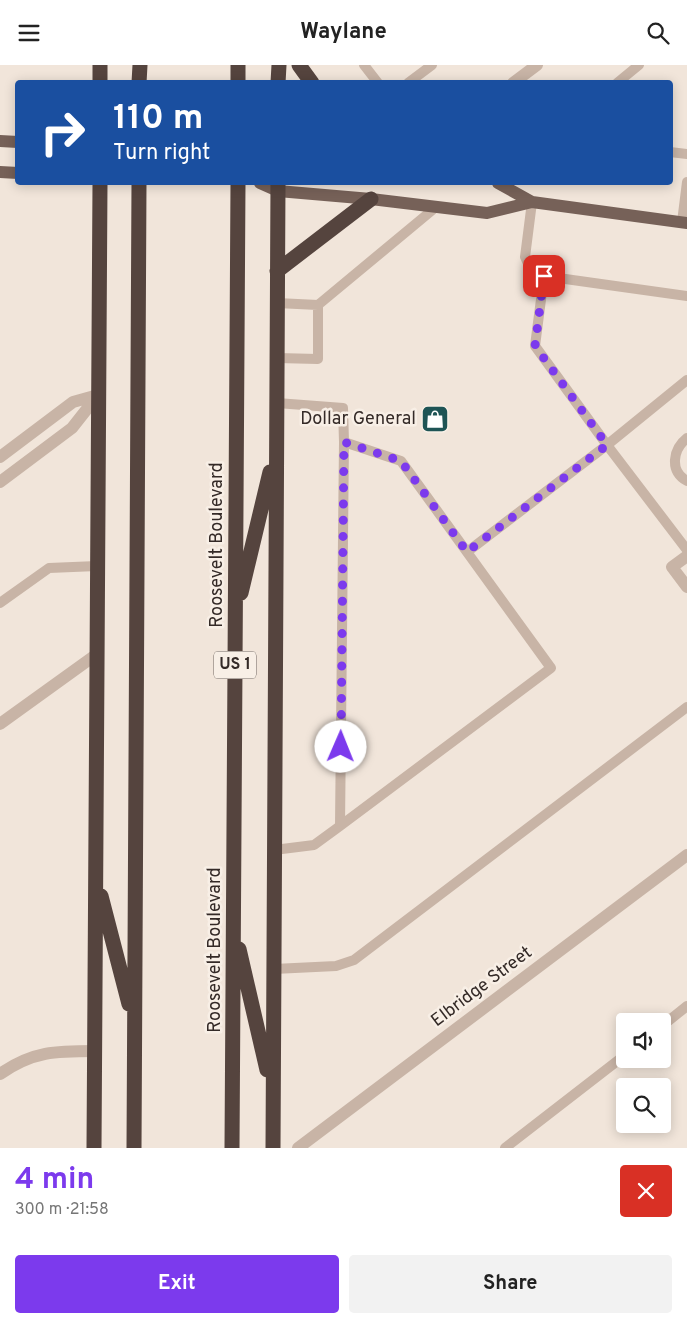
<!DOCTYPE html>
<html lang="en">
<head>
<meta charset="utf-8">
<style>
	:root { --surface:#fff; --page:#f2f2f2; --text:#222; --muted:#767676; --accent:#7c3aed }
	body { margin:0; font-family:Overpass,sans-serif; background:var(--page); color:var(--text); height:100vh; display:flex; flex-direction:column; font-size:19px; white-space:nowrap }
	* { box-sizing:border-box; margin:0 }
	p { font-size:16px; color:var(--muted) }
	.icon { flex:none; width:28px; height:28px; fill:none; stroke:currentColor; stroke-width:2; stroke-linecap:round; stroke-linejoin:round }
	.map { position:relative; height:1083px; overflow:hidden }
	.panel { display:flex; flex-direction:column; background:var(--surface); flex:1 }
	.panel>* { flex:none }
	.top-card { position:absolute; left:15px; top:15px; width:658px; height:105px; border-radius:5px; box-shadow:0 2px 12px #0003; background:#1a4fa0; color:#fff; overflow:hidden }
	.fabs { position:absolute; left:616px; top:948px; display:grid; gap:10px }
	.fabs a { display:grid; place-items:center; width:55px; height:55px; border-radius:5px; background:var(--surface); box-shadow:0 2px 12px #0003; font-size:25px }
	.pin { position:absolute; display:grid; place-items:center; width:42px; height:42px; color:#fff; margin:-21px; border-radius:10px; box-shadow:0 2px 8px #0006 }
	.me { position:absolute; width:55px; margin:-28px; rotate:1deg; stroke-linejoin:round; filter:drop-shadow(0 0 4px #0008) }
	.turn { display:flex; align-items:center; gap:18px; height:105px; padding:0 15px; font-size:22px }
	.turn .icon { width:65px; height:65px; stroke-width:2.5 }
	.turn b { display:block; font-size:35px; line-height:42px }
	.round { display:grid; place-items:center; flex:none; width:52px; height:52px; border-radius:5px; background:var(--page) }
	.headline { display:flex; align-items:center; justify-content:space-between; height:85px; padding:0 15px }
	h1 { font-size:30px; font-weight:700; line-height:38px; color:var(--accent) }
	.button { display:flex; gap:10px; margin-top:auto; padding:10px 15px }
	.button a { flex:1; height:58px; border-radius:5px; background:var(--accent); color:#fff; font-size:20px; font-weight:700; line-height:58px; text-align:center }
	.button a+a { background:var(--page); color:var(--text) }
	header { display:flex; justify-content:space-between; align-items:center; height:65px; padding:0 15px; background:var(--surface); font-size:22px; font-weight:700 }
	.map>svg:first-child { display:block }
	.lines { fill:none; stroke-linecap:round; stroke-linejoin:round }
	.lane { stroke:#c8b4a6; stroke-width:10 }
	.street { stroke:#c8b4a6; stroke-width:12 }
	.primary { stroke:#766158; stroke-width:12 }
	.highway { stroke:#55443e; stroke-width:15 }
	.route { stroke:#7c3aed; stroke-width:9; stroke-dasharray:0 16.2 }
	.labels { text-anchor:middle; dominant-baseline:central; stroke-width:5; stroke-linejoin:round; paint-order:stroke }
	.shield { fill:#f8efe6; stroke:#6f6560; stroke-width:1 }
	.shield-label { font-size:16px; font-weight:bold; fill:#342a27 }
	.poi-label { font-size:18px; fill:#342a27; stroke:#f8efe6; text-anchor:end }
	.street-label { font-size:18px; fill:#342a27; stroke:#f8efe6 }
</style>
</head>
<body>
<header><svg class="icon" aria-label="menu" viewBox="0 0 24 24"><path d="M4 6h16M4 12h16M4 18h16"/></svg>Waylane<svg class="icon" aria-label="search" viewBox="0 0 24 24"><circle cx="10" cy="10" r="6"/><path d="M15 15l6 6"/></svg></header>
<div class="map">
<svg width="687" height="1083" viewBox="0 0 687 1083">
	<rect width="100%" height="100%" fill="#f1e5da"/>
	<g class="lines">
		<!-- lane -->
		<path class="lane" d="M364,0L378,18
			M408,18L432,0
			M617,18L639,0
			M670,87L687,89
			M532,137L525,192L531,205L544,211
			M682,157L687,117
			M687,231L544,211L535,281L607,380L687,315
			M277,238L318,240L436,142
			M277,293L318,294V240
			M277,338L343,343L344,377
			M687,373C673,384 669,406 687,416
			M467,487L607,380L687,485
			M0,538L49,503L97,501
			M274,785L314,780L340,761L551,603L401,396L344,377L340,761
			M274,904L336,901L354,895L687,642
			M662,961L687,941
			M505,1083L625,990"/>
		<!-- street -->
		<path class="street" d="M513,18L537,0
			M0,392L73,337L98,330
			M0,417L72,363L98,330
			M687,491L672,502L687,522
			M0,659L97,589
			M0,1009C33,986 56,986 95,986
			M298,1083L687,790"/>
		<!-- primary -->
		<path class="primary" d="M0,76L18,77
			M0,107L18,108
			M260,118L278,126L371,134L487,148L532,137L687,158
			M498,118L532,137"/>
		<!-- highway -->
		<path class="highway" d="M299,0L312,18
			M100,18V0
			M139,18L140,0
			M238,18V0
			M278,18L279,0
			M277,206L371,134
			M241,528L270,407
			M101,831L129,939
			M239,884L267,1005
			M94,1083L100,118
			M134,1083L139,118
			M232,1083L238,118
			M273,1083L278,118"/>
	</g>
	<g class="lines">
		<!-- route -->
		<path class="route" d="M341,682L344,377L401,396L467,487L607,380L535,281L544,211"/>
	</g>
	<!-- icons -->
	<defs>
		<g id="shop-square" transform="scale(1.4375)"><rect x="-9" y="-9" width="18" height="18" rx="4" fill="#1e5455" stroke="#f8efe6"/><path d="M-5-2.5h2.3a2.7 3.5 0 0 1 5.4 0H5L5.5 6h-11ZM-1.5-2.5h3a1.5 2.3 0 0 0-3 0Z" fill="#fff"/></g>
	</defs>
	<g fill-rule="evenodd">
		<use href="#shop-square" x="435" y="354"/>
	</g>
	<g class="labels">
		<!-- shield labels -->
		<rect class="shield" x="214" y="586.5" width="42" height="27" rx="4"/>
		<g class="shield-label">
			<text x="235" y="600">US 1</text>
		</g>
		<!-- poi labels -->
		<g class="poi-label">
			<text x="416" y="354">Dollar General</text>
		</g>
		<!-- street labels -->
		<g class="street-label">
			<text transform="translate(217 480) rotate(-90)">Roosevelt Boulevard</text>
			<text transform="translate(215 885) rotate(-90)">Roosevelt Boulevard</text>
			<text transform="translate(482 922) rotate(-37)">Elbridge Street</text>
		</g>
	</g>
</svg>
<div class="fabs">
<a><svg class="icon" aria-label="sound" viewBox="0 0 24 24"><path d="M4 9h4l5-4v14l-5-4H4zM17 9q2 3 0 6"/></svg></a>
<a><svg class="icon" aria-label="search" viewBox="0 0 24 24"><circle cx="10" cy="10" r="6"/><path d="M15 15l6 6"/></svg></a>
</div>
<div class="pin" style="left:544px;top:211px;background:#d93025"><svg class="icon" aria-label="arrive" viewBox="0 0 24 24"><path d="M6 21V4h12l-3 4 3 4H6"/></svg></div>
<svg class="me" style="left:341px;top:682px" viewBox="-20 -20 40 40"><circle r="19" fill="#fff"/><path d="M0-13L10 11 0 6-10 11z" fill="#7c3aed"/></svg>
<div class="top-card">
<div class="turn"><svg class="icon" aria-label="right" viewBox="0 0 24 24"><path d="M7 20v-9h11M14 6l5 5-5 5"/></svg><div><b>110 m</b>Turn right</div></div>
</div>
</div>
<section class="panel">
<div class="headline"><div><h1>4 min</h1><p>300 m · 21:58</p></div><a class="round" style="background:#d93025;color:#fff"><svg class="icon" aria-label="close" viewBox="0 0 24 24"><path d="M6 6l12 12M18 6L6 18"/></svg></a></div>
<div class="button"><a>Exit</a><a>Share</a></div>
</section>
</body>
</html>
